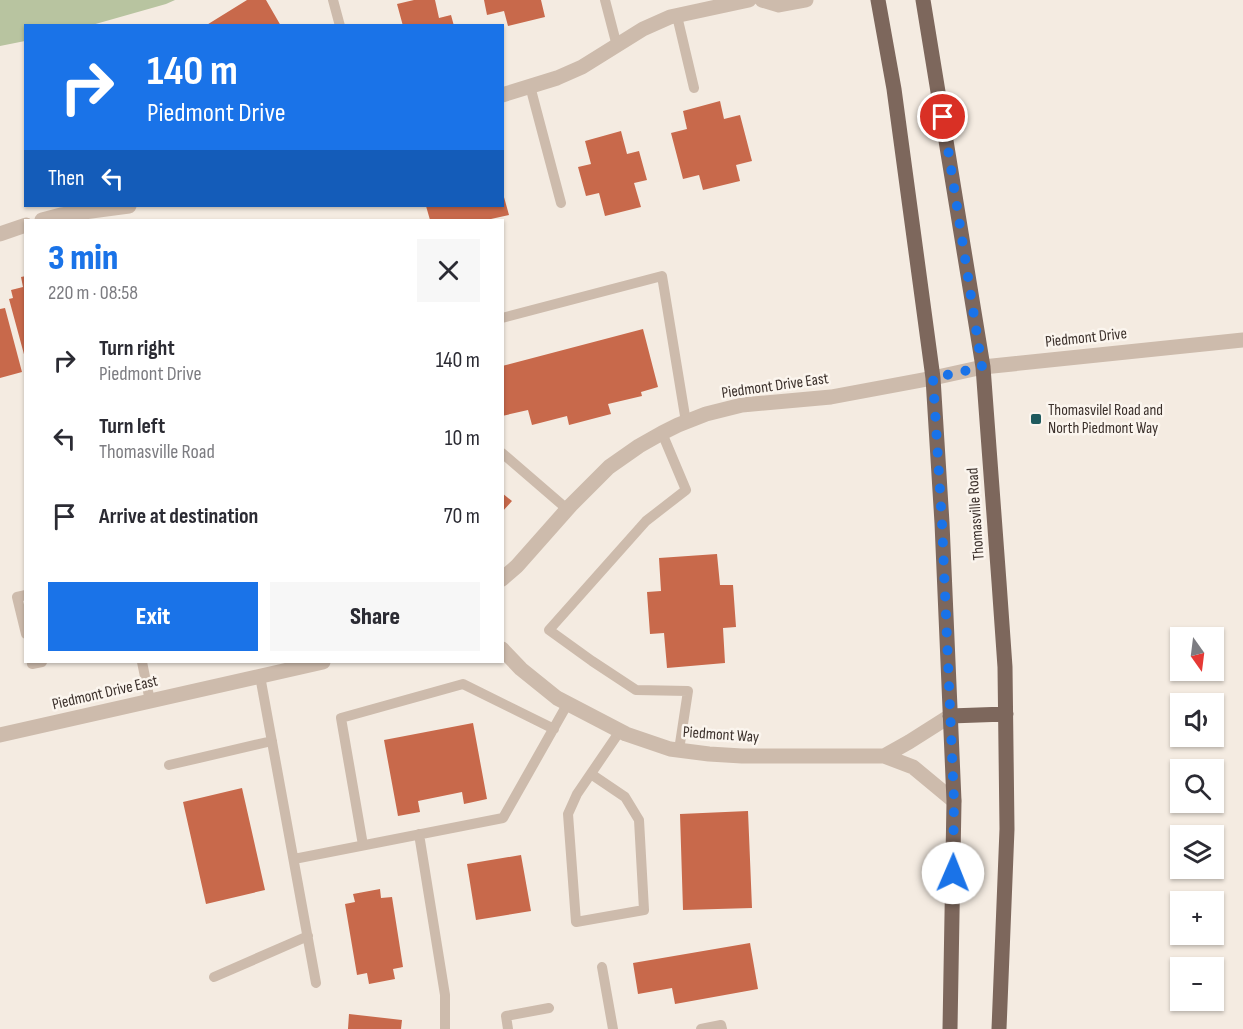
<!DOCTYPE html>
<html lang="en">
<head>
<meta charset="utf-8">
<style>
	:root { --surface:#fff; --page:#f7f7f7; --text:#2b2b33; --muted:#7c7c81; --accent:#1a73e8 }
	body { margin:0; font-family:"Sofia Sans Condensed",sans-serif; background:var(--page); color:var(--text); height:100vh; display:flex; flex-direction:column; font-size:22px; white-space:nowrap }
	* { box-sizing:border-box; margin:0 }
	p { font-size:20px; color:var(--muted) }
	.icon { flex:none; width:33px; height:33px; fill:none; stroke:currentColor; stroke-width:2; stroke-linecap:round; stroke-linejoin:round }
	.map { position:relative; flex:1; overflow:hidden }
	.panel { position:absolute; left:24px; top:219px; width:480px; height:444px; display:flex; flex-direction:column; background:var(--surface); border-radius:0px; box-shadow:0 2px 4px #0004 }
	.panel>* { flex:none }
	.top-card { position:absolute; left:24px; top:24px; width:480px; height:183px; border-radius:0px; box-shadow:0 2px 4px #0004; background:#1a73e8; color:#fff; overflow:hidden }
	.needle { width:39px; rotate:166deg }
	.buttons { position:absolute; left:1170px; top:627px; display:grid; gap:12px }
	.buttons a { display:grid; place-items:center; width:54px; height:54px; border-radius:0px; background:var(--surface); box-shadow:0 2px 4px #0004; font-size:30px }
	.pin { position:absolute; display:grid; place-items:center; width:51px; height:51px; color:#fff; margin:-26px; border:3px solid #fff; border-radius:50%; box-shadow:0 2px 6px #0007 }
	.me { position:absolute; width:66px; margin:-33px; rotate:1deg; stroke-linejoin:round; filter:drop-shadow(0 0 4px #0008) }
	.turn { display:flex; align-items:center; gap:21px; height:126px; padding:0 24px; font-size:27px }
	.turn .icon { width:78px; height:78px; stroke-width:2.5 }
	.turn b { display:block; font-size:42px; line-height:51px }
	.then { display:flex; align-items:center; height:57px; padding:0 24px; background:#0003; gap:12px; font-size:22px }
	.round { display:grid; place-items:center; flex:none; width:63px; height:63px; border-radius:0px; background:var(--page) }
	.summary { display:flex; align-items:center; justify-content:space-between; height:102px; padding:0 24px }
	h1 { font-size:36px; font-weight:800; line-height:45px; color:var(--accent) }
	.action { display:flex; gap:12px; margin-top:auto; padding:12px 24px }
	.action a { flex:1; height:69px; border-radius:0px; background:var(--accent); color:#fff; font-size:24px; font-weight:800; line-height:69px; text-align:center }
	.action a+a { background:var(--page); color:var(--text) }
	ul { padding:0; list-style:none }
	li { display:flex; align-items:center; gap:18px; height:78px; padding:0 24px }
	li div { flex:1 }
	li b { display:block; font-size:22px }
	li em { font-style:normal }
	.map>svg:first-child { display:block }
	.green { fill:#b8c4a0 }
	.building { fill:#c8694b }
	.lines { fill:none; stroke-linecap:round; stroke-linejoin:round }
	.service { stroke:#cdbbac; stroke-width:10 }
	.minor { stroke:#cdbbac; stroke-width:15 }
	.primary { stroke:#7d675c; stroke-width:15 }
	.route { stroke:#1a73e8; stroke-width:10; stroke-dasharray:0 18 }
	.poi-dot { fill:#1f5a5e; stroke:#fbf5ee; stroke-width:2 }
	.labels { text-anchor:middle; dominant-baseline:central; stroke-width:5; stroke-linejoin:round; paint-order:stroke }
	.street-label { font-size:16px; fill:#3b302b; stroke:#fbf5ee }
	.poi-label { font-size:16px; fill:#3b302b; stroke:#fbf5ee; text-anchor:start }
</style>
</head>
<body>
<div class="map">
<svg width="1243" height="1029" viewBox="0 0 1243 1029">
	<rect width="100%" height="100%" fill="#f4ebe1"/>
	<!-- green -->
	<path class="green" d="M0,0H175L166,4L92,25L26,26L25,41L0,46Z"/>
	<!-- building -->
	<path class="building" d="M247,0H266L281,26H205Z
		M414,0H435L439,18L451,15L454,26H403L397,4Z
		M484,0H541L545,17L508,26L504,11L487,15Z
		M720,101L724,119L740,115L752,161L736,165L740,181L703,190L699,175L683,179L671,133L687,129L683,111Z
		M621,131L627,154L639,151L647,180L634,183L641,207L605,216L599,193L586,196L578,167L591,164L585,141Z
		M502,190L509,215L491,219L492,220H430L426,206H502Z
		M26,276V358H25L9,299L13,298L11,290L23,287L21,277Z
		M5,308L22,372L0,378V309Z
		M643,329L658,387L641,392L642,396L608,404L611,414L569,425L567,416L532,425L528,410L502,416V366Z
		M502,493L512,501L502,512Z
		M717,554L720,585H733L736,627L723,628L725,663L667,668L664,633L650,634L647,592L661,591L659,558Z
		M473,723L487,799L464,804L462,792L418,801L420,812L398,816L384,740Z
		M242,788L265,890L206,904L183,802Z
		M748,811L752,908L683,910L680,814Z
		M521,855L531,911L476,920L467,864Z
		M380,889L381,898L392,897L403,967L393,969L395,979L369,984L367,973L357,975L345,904L355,902L353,894Z
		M750,943L758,989L675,1004L672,988L638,994L633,963Z
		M349,1014L402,1020L401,1029H348Z"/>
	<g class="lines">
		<!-- service -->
		<path class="service" d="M333,0L340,26
			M605,0L617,46
			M677,16L694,88
			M530,86L561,203
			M502,318L662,276L686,422
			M662,433L686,490L646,521L549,630L592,661L636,690L688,691L679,750
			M502,453L567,509
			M26,595L17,597L26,634
			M32,662V664L42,662
			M142,662L150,701
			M260,676L316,983
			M169,765L272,741
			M591,774L625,797L639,820L644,910L576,922L568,814L577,794L620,731
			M419,834L445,995V1029
			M363,845L341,718L463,684L554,729
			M294,859L503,818L568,703
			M602,967L613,1029
			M214,977L308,936
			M508,1029L506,1016L549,1008
			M701,1029L721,1025L722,1029"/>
		<!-- minor -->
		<path class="minor" d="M762,0L779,5L806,0
			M502,95L557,78L582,67L643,29L670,17L749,0
			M42,220L61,215L129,206
			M0,234L26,225
			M502,579L517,566L571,505L609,467L639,446L662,433L678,425L706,414L742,405L831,397L933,378L983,367L1243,340
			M502,649L521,669L557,698L626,734L670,749L709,754L742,756H884L913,767L954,801
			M0,735L323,662
			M884,756L909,742L950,716"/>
		<!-- primary -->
		<path class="primary" d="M878,0L894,89L933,378L942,523L954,801L950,1029
			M923,0L983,367L999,582L1005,667L1007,829L999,1029
			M950,716L1006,714"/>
	</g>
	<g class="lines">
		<!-- route -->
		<path class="route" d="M943,117L982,367L933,378L942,523L954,801L953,873"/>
	</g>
	<!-- markers -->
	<rect class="poi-dot" x="1030" y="413" width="12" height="12" rx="3"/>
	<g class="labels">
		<!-- street labels -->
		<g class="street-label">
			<text transform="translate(1086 338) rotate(-6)">Piedmont Drive</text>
			<text transform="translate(775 386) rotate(-8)">Piedmont Drive East</text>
			<text transform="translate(976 514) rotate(-94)">Thomasville Road</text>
			<text transform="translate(105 693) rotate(-13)">Piedmont Drive East</text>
			<text transform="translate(721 735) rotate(4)">Piedmont Way</text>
		</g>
		<!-- poi labels -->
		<g class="poi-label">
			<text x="1048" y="410">Thomasvilel Road and<tspan x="1048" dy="18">North Piedmont Way</tspan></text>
		</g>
	</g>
</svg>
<div class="buttons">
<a><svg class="needle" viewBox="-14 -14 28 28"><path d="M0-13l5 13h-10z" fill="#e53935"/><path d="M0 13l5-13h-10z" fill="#7c7c81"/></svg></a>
<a><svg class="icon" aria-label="sound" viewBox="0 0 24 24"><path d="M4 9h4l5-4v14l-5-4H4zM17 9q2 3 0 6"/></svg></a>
<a><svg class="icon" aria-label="search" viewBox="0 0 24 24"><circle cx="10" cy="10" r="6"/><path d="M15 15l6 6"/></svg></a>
<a><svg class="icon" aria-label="layers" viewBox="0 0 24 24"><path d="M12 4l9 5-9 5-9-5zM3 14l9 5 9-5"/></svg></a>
<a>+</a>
<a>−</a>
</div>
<div class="pin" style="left:943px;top:117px;background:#d93025"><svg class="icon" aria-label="arrive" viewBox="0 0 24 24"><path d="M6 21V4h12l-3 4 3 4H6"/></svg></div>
<svg class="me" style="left:953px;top:873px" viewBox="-20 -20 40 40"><circle r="19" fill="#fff"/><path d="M0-13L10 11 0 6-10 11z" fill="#1a73e8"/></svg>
<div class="top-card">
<div class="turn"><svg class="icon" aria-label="right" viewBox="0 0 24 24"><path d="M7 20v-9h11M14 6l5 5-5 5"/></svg><div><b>140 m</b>Piedmont Drive</div></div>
<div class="then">Then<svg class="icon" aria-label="left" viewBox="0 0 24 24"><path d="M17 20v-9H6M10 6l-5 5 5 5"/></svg></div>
</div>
<section class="panel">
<div class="summary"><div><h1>3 min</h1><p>220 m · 08:58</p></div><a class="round"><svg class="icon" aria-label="close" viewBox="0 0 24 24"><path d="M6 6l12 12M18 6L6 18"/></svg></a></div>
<ul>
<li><svg class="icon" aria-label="right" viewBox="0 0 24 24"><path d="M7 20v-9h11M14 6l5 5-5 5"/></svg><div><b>Turn right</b><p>Piedmont Drive</p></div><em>140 m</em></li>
<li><svg class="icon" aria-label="left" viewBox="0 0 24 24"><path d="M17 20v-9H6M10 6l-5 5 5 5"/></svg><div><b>Turn left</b><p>Thomasville Road</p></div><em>10 m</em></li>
<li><svg class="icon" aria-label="arrive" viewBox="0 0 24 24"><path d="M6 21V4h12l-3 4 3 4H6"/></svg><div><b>Arrive at destination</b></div><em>70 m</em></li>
</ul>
<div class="action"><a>Exit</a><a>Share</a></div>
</section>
</div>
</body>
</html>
